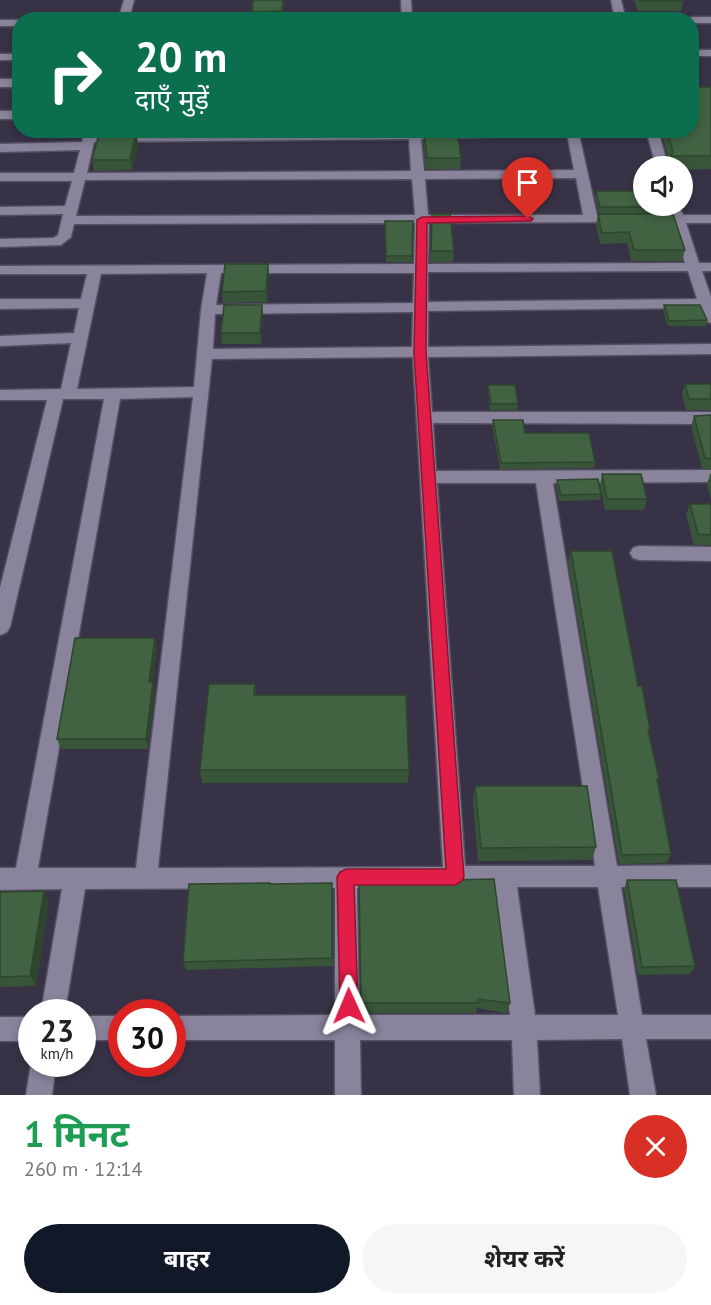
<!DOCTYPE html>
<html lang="hi">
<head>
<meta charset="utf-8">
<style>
	:root { --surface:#fff; --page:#f6f6f6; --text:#222; --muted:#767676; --accent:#111827 }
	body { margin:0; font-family:"PT Sans","Noto Sans Devanagari",sans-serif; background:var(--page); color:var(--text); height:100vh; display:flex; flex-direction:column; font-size:22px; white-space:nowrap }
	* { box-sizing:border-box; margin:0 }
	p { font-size:20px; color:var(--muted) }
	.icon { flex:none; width:33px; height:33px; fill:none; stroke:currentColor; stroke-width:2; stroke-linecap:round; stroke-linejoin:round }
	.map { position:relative; height:1095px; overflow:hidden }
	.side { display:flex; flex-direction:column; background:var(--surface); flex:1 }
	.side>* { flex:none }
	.top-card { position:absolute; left:12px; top:12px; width:687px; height:126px; border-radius:24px; box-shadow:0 3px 9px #0003; background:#0b6e4f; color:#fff; overflow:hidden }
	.buttons { position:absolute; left:633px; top:156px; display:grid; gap:12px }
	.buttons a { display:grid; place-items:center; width:60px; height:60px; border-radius:50%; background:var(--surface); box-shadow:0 3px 9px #0003; font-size:30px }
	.speed { position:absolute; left:18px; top:999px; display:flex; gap:12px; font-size:30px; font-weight:700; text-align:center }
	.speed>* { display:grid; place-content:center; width:78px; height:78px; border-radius:50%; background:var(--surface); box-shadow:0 3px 9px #0003; line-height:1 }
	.speed small { font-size:15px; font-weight:400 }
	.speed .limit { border:9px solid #d22; background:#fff; color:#111 }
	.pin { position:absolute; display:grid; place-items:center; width:51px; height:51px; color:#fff; margin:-62px -26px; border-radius:50% 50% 50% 0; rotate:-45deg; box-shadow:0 0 6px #0007 }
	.pin .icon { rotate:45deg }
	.me { position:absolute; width:66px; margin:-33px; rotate:359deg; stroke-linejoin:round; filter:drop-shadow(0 0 4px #0008) }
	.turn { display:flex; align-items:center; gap:21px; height:126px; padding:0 24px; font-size:27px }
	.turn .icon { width:78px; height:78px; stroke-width:2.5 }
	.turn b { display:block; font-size:42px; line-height:51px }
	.round { display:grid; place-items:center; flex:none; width:63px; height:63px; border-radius:32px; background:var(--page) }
	.head { display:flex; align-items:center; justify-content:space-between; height:102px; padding:0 24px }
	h1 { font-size:36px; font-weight:700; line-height:45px; color:#1e9e55 }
	.action { display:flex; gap:12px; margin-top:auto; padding:12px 24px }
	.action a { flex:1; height:69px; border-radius:36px; background:var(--accent); color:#fff; font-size:24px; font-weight:700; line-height:69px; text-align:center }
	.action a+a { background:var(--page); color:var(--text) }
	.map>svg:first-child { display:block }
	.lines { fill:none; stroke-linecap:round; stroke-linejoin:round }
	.minor-casing { stroke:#544f60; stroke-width:3 }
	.minor { fill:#89839b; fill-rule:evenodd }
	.wall { fill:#385539 }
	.shaded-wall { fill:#2e452e }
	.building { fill:#416342; stroke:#2e452e; stroke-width:1.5 }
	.route { fill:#e11d48; stroke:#92132f; stroke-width:1.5 }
</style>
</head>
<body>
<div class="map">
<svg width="711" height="1095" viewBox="0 0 711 1095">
	<rect width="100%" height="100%" fill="#383247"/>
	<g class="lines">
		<!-- minor casing -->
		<g class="minor-casing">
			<path id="minor" d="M124,0H134L129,20H118Z
				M401,0H411L412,20H402Z
				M611,0H621L626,20H615Z
				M692,17H711V23H692V20H687Z
				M0,20H20V26H0Z
				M692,50H711V56H692Z
				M0,54H20V60H0Z
				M0,79H20V87H0Z
				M0,111H20V119H0Z
				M85,130H97L96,134L589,130L579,134L597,215H622L629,219L627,222L429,223L428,264L685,263L672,223H650L643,219L650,215H669L667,206H679L683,215H711V223H686L699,263H711V271H702L711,297V323L706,321L700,308L428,311V347L711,344V354L428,357L432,412H711V424L433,423L436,471L711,470V482L553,483L617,866L711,865V887H621L642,1015H711V1039H646L656,1095H630L622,1039L537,1040L540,1095H514L512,1040H360L361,1095H335V1040H172V1016L335,1015V888L85,889L65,1012H41L62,889L0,890V868H16L104,399H63L10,627L7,632L0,635V588L47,400H0V390L61,389L71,343L0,346V336L74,333L79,308L0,309V299H81L87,274H0V266L414,264L415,223L74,224L71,237L61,245L0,247V239L53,238L58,235L63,214L0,215V207L65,206L72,181H0V173H74L80,150L0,152V144L82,142ZM567,134L574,170L424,171L421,139ZM409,139L411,171L87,173L94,142ZM576,178L583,215H428L425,179ZM412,179L415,215L76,216L85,180ZM688,271L697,299L428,302V272ZM207,273L201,310L194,387L77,389L101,274ZM221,273H414L413,303L216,305ZM413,312L412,347L213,349L215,314ZM413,357L443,867L158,868L212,359ZM193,397L136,868H38L120,399ZM437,483H536L595,866H465ZM517,887H598L618,1015H535ZM357,888H494L510,1015H359Z
				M646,130H658L668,166H656Z
				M639,546L711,547V561L639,560L633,558L630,553L633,548Z
				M82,1016H122V1040H82Z
				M0,1017H32V1041H0Z
				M31,1064H56L52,1095H26Z"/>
		</g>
		<!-- minor -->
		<use href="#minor" class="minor"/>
	</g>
	<!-- wall -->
	<path class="wall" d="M284,0L283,18L252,19V12Z
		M634,0H682L683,1L681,11H638Z
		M711,87V169L682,170V166H669L670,164L661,131L692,130Z
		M104,130H194L104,132Z
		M424,131L461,158L460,169H426L423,141Z
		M136,133L138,144L132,170L94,171L92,160Z
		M596,191L666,207L664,213H599L595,196Z
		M432,214L454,251L453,262H430Z
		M598,214L685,250L682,261H631L627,243L600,244L596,225Z
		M385,221H413L412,262H386Z
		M269,275L267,302L223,303L222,292Z
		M262,305L263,316L261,344H222L221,333Z
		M664,305L707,320L706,326H668L663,311Z
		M685,384H711V410H686L682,394Z
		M488,385L518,404L517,410H490L488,391Z
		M711,415V470L702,468L691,426L694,416Z
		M493,420L595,462L594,468L500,469L492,425Z
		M602,474L647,499L644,510H605L600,485Z
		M710,474H711V500L707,484Z
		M557,480L601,494L600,500L559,501L556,485Z
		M690,504H711V545H694L686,514Z
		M571,551L638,686L650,730L649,735L659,779L657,783L671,854L667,863L619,864L568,561Z
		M155,638L157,648L153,683L155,693L148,749H61L57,739Z
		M255,684L256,695L409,770L408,783H202L200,770Z
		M475,786L596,847L592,860L478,861L473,800Z
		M627,880L695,966L690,974L638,975L624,889Z
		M359,882L510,1003L507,1013L477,1008L476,1013H361Z
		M332,883L333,966L186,970L183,962Z
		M0,892L49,902L36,986L0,987Z"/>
	<!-- shaded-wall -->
	<path class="shaded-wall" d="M136,133L138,144L132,170L130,160Z
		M268,264L269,275L267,302L266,291Z
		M262,305L263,316L261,344L260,333Z
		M155,638L157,648L153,683L155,693L148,749L146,739L149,682Z
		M44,891L49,902L36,986L30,976Z"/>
	<!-- building -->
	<path class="building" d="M253,0H283L282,11L252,12Z
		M639,0H682L683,1H639Z
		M560,16H608L609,20H561Z
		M692,87H711V156H671L673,152L667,130H692Z
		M457,130L461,158H427L424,131Z
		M136,133L130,160H92L99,134Z
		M596,191H644V206H665L666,207H600Z
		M432,214H450L454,251H431Z
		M598,214H673L685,250H634L629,232L602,233Z
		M385,221H413L412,256H386Z
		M225,264H268L266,291L222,292Z
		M224,305H262L260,333H221Z
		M664,305H700L707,320L669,321Z
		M685,384H711V399H689Z
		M488,385H515L518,404H491Z
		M711,415V459L705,458L694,416Z
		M493,420H523L525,433H589L595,462L501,463Z
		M602,474H641L647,499H607Z
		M598,479L601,494L561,495L557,480Z
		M690,504H711V535L698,534Z
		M571,551H612L638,686H642L650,730H648L659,779H657L671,854L622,855Z
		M75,638H155L149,682H153L146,739H57Z
		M209,684H255L254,695H406L409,770H200Z
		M475,786H587L596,847L481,848Z
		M494,879L510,1003L478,999V1003H361L359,882Z
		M627,880H676L695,966L642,967Z
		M270,883V884L332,883V958L183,962L189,884Z
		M44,891L30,976L0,977V892Z"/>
	<!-- route -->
	<path class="route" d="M528,216L533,219L531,221L427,223L426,352L464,877L461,882L455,885H354L358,1006L355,1013L349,1015L342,1013L340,1006L337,877L340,872L346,869H446L414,352L417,220L422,217Z"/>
</svg>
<div class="buttons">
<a><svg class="icon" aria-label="sound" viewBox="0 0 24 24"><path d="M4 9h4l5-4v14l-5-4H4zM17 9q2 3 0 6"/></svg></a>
</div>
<div class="speed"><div>23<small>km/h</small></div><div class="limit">30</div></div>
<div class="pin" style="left:528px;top:219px;background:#d93025"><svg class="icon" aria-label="arrive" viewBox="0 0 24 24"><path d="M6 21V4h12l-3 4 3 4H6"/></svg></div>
<svg class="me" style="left:349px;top:1006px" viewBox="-20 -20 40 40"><path d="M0-17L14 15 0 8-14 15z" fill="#e11d48" stroke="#fff" stroke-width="4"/></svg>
<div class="top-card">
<div class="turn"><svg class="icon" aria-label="right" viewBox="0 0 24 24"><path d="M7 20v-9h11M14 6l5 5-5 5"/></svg><div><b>20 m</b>दाएँ मुड़ें</div></div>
</div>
</div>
<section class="side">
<div class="head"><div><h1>1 मिनट</h1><p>260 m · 12:14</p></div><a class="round" style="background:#d93025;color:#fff"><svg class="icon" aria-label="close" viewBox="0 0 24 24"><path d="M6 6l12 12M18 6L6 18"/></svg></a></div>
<div class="action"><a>बाहर</a><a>शेयर करें</a></div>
</section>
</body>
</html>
